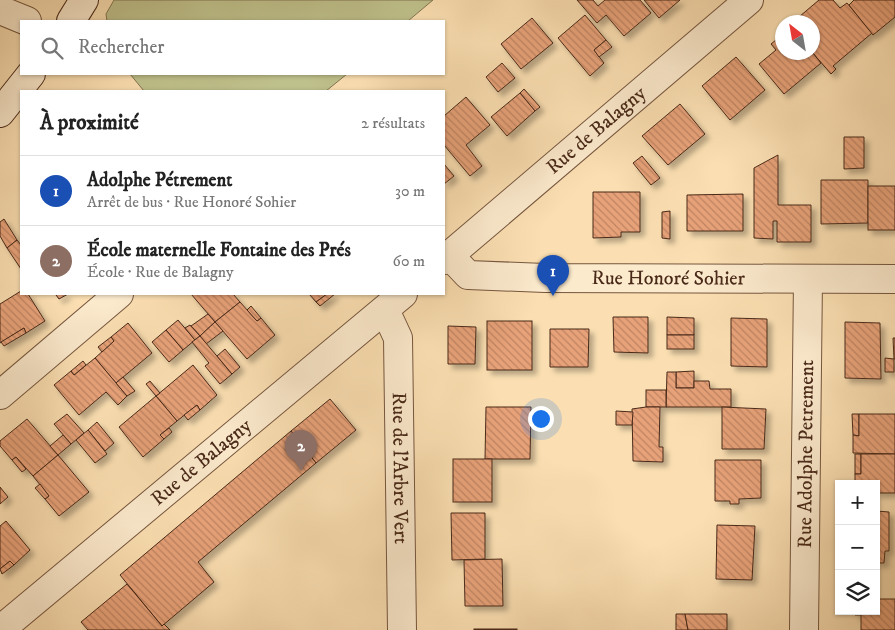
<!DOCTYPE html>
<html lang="fr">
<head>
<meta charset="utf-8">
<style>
  :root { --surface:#fff; --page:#f6f6f6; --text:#222; --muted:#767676; --line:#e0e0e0; --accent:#0b8043 }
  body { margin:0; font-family:"IM FELL DW Pica",serif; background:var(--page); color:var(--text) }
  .controls { position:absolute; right:15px; bottom:15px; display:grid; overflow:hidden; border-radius:0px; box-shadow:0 1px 4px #0004 }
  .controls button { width:45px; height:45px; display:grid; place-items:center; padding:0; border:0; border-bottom:1px solid var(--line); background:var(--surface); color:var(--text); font:25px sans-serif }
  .compass { position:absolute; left:775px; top:15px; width:45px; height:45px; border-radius:50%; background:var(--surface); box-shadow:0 1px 4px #0004; rotate:329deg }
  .you { position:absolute; left:540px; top:418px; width:18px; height:18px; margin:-12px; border:4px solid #fff; border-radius:50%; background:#1a73e8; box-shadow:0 0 0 8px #1a73e833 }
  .badge { display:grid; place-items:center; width:32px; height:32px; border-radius:50%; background:var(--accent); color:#fff; font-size:16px; font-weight:700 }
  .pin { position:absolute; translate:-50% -41px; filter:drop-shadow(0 1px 2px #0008) }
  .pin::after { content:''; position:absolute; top:26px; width:18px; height:15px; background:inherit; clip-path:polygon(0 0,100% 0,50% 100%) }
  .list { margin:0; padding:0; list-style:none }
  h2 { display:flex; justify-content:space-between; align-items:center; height:65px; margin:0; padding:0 20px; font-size:21px }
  h2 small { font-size:16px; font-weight:400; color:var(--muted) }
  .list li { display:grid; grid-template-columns:32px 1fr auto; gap:15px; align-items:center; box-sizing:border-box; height:70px; padding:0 20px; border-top:1px solid var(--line) }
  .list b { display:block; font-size:19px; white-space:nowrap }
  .list p { margin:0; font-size:16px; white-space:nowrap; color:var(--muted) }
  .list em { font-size:16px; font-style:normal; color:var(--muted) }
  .icon { flex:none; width:28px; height:28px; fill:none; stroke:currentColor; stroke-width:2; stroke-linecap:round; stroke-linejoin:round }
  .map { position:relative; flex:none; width:895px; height:630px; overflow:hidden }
  .search { position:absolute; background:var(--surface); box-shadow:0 1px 4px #0004; left:20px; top:20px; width:425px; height:55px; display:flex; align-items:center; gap:12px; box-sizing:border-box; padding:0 18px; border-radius:0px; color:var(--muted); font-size:19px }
  .panel { position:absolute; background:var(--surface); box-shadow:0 1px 4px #0004; left:20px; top:90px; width:425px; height:205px; border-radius:0px }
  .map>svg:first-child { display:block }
</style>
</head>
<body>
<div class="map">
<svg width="895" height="630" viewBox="0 0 895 630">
  <defs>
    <pattern id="building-back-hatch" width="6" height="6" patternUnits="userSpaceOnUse" patternTransform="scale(1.25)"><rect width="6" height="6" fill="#e8a279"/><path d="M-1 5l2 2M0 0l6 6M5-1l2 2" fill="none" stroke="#be8462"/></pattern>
    <filter id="shadow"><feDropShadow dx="4.5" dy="4.5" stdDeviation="2.5" flood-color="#0004"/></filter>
  </defs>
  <rect width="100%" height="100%" fill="#fbdfb2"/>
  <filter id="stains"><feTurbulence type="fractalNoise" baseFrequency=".004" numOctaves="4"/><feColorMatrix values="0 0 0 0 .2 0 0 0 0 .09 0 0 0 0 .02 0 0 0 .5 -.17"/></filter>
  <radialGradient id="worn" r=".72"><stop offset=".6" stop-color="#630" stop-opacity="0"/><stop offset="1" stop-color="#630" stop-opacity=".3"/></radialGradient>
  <g fill="#bfc18c" stroke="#847552">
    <polygon points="114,0 433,0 408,21 107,21 106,14"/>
    <polygon points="130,74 347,74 326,91 144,91"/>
  </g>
  <g fill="url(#building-back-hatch)" stroke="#492918" filter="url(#shadow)">
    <polygon points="577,0 593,0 598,6 605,0 640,0 651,13 624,36 606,15 597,23"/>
    <polygon points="644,0 680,0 659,18"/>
    <polygon points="819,0 833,0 840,8 847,3 872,33 833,66 836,69 831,74 812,52 812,22 793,22"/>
    <polygon points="854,0 895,0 895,17 873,35 849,5"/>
    <polygon points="585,15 606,40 594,50 604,63 590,76 558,38"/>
    <polygon points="532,18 553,43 521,69 501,44"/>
    <polygon points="782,35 782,52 812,52 821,63 784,94 759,64 776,50 771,44"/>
    <polygon points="606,40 612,47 599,57 594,50"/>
    <polygon points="736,57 765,90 730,120 702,86"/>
    <polygon points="502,63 515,78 498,92 486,77"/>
    <polygon points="524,89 540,107 535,111 520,93"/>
    <polygon points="520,93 535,111 507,136 491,117"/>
    <polygon points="466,97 490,125 466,145 482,166 470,176 444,145 444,116"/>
    <polygon points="680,104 705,134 668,165 642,136"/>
    <polygon points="844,137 864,137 864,168 844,169"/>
    <polygon points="778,155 778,205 811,205 811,242 777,242 777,221 773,221 773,239 754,238 754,168"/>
    <polygon points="642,156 660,178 651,185 633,163"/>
    <polygon points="444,164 454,176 444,184"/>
    <polygon points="821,180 868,180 868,223 821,224"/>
    <rect x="868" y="186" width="27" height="44"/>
    <polygon points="593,192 640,192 640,232 621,232 621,237 593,238"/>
    <polygon points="743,194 743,231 687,231 687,195"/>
    <polygon points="670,211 670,239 662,238 662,212"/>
    <polygon points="4,219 17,240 7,248 0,236 0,222"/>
    <polygon points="17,240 21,245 21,269 7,248"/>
    <polygon points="21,291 21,294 28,294 45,321 26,333 24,328 0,343 0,304"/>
    <polygon points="59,294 68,294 59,299 56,295"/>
    <polygon points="191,294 233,294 240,302 215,322"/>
    <polygon points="309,294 327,294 316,302"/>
    <polygon points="327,294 335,294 320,306 316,302"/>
    <polygon points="240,302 257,321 261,318 275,335 247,359 215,322"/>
    <polygon points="251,306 261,318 257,321 247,310"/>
    <polygon points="208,314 215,322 200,336 191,326"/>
    <polygon points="613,317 648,317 648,353 614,352"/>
    <polygon points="667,317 694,318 694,335 667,335"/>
    <polygon points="731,318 767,319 767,367 731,366"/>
    <polygon points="178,320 195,340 183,350 166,330"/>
    <rect x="487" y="321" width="45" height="49"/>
    <polygon points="215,322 223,331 206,344 200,336"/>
    <polygon points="845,322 880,323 881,379 845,378"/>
    <polygon points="128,323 152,353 116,383 95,358 114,341 111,337"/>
    <polygon points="190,325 200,336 195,340 185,328"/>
    <polygon points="448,326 476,327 475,364 448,364"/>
    <polygon points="24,328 26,333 4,346 1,342"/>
    <polygon points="550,329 589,329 588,367 550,367"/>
    <polygon points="166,330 183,350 169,362 152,342"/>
    <rect x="667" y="335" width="27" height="14"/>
    <polygon points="200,336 232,374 220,384 205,366 209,363 192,342"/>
    <polygon points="111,337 114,341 102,352 98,347"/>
    <polygon points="893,338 895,338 895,359 894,359"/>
    <polygon points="225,349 240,367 232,374 217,356"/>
    <polygon points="95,358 127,396 118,405 106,392 79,415 54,385 71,371 74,375"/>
    <polygon points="885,358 894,359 894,372 885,372"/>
    <polygon points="83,361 86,365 74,375 71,371"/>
    <polygon points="193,365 217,395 200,410 197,405 177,421 156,396"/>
    <polygon points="694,371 694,388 676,388 676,372"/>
    <polygon points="667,372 676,372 676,388 694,388 694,381 709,381 710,389 731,389 731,407 666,407"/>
    <polygon points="123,377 135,391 127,396 116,383"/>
    <polygon points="150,381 160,393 156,396 146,384"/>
    <rect x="646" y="390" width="20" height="17"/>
    <polygon points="156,396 177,421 160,435 164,439 143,457 119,427"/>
    <polygon points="330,399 356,430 316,463 291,431"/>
    <polygon points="197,405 200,410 188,420 184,415"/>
    <polygon points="486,407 531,407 530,459 485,459"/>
    <polygon points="646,407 660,407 659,447 663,447 663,462 633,461 632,409"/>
    <polygon points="722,407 766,409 764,449 722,449"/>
    <polygon points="616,411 633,412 632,425 616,425"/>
    <polygon points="67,414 84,433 71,444 54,424"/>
    <polygon points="852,414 859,414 859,436 853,435"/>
    <polygon points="859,414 895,414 895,454 853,453 853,435 859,436"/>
    <polygon points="27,419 58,455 33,476 16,457 12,460 0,446 0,441"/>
    <polygon points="97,422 114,443 105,451 88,430"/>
    <polygon points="169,428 172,432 164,439 160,435"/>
    <polygon points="88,430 107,454 95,463 76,440"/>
    <polygon points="291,431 316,463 198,562 214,582 162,626 120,575"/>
    <polygon points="63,435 71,444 58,455 50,446"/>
    <rect x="855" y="454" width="6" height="20"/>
    <polygon points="861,454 895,454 895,493 876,493 876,484 855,484 855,474 861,474"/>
    <polygon points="58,455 89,492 59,516 45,499 49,496 33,476"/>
    <polygon points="16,457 26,469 22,472 12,460"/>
    <rect x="453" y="459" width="39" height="43"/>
    <polygon points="715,460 761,460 761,498 739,499 739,504 730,504 730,501 715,501"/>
    <polygon points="40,484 49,496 45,499 35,488"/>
    <polygon points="0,487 8,497 0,504"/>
    <polygon points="876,511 889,512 889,551 885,551 884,563 876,563"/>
    <polygon points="451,513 485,513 485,559 452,560"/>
    <polygon points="6,521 30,550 14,565 10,561 0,569 0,526"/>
    <polygon points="717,525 755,526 752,580 716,579"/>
    <polygon points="502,559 503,606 465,606 464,560"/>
    <polygon points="10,561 14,565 2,574 0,569"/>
    <polygon points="127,584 162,626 164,624 170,630 88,630 81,622"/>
    <polygon points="876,599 895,599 895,630 861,630 861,615 855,615 855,611 876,611"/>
    <polygon points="676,614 685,614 688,630 676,630"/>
    <polygon points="685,614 727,614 727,630 688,630"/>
    <rect x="474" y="629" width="43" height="1"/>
  </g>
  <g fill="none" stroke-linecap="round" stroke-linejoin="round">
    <defs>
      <g id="street">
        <polyline points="0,10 27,21"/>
        <path id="s1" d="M 449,255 L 468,275 L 545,278 L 895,279"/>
        <path id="s2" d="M 444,260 L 749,0"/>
        <path id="s3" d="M 385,310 L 398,338 L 402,630"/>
        <polyline points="0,395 119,294"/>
        <path id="s4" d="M 0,630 L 403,294"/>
        <path id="s5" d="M 804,630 L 808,279"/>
      </g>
      <g id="secondary">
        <polyline points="71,21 84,0"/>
        <polyline points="0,113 31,74"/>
      </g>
    </defs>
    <use href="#street" stroke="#76563e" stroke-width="30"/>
    <use href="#secondary" stroke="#492918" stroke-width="30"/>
    <use href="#street" stroke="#fceacd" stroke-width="28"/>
    <use href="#secondary" stroke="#fceacd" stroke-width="28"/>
  </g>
  <g text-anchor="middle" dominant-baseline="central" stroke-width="4.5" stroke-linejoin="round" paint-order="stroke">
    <g font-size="20" fill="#492918" stroke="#fceacd">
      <text stroke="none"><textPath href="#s2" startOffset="200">Rue de Balagny</textPath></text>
      <text stroke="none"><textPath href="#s1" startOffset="228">Rue Honoré Sohier</textPath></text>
      <text stroke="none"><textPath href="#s5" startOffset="176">Rue Adolphe Petrement</textPath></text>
      <text stroke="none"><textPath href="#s4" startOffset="262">Rue de Balagny</textPath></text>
      <text stroke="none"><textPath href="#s3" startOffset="161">Rue de l'Arbre Vert</textPath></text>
    </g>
  </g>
  <rect width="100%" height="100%" filter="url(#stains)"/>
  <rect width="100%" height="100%" fill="url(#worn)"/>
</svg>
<div class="controls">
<button>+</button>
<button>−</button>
<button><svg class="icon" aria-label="layers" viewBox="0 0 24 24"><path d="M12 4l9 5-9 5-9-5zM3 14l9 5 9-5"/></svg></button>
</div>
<svg class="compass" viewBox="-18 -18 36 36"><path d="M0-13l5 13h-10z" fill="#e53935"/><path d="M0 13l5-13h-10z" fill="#767676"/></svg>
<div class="you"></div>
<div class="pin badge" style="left:553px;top:296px;background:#1a4fb4">1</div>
<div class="pin badge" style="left:301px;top:471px;background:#8d6e63">2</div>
<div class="search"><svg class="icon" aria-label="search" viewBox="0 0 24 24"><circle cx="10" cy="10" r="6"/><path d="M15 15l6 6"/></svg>Rechercher</div>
<section class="panel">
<h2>À proximité<small>2 résultats</small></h2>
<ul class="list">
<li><span class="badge" style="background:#1a4fb4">1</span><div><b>Adolphe Pétrement</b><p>Arrêt de bus · Rue Honoré Sohier</p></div><em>30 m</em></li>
<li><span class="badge" style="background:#8d6e63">2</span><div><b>École maternelle Fontaine des Prés</b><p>École · Rue de Balagny</p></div><em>60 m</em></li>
</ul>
</section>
</div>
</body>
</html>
